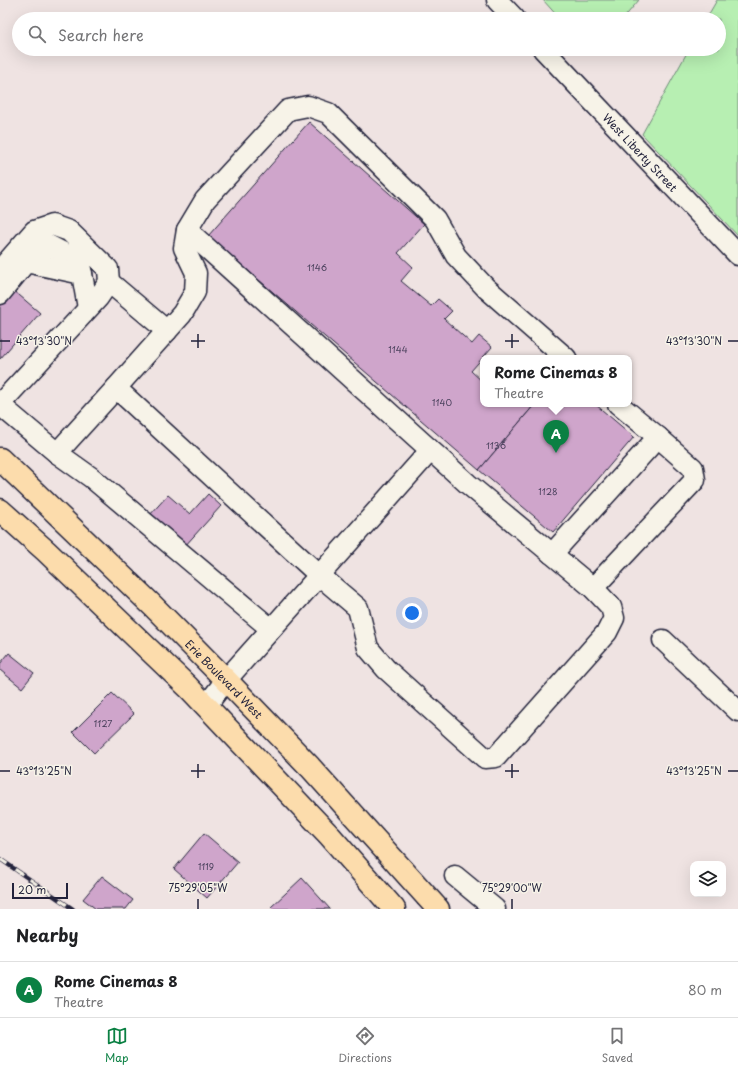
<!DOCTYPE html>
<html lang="en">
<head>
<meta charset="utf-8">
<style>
  :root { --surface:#fff; --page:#f2f2f2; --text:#202124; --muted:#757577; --line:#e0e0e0; --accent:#0b8043 }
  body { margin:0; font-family:"Playpen Sans",sans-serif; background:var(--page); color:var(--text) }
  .controls { position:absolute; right:12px; bottom:12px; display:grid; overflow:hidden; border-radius:8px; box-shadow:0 4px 16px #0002 }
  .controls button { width:36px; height:36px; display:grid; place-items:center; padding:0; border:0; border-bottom:1px solid var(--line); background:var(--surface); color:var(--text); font:20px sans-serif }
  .scale { position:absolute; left:12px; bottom:10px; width:56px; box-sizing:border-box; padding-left:4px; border:2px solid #22223b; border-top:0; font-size:11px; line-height:14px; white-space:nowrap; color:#22223b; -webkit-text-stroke:3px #f7f3e8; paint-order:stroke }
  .you { position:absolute; left:412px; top:613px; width:14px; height:14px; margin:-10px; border:3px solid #fff; border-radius:50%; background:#1a73e8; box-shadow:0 0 0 6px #1a73e833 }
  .badge { display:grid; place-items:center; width:26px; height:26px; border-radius:50%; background:var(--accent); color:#fff; font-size:13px; font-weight:700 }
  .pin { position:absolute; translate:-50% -33px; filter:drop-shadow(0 1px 2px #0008) }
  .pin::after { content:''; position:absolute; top:21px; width:14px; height:12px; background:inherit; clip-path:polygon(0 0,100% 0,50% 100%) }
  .popup { position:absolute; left:480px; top:355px; width:152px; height:52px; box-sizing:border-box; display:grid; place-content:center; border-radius:8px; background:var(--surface); filter:drop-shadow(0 1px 3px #0005); font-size:13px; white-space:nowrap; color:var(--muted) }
  .popup b { font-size:15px; color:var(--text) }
  .popup::after { content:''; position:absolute; left:50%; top:100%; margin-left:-8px; border:8px solid transparent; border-top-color:var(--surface) }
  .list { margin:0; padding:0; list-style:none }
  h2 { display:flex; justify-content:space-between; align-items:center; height:52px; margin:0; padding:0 16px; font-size:17px }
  h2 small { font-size:13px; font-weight:400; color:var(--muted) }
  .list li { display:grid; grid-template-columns:26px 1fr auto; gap:12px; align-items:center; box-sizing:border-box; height:56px; padding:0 16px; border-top:1px solid var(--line) }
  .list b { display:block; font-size:15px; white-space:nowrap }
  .list p { margin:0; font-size:13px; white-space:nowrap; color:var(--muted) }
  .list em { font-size:13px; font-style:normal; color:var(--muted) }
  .icon { flex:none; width:22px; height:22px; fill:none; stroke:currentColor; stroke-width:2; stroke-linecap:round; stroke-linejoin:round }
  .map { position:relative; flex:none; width:738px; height:909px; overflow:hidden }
  .search { position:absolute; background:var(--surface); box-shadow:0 4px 16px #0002; left:12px; right:12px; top:12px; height:44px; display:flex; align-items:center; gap:10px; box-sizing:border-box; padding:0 14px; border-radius:22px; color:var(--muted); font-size:15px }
  .sheet { height:108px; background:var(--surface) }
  nav { display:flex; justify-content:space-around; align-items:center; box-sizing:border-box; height:56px; border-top:1px solid var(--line); background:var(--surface); font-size:11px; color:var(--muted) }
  nav a { display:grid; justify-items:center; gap:2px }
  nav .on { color:var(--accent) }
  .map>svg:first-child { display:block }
</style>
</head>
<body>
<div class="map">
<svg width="738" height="909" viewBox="0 0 738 909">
  <rect width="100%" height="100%" fill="#efe3e2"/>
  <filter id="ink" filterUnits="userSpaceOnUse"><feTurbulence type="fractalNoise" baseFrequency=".025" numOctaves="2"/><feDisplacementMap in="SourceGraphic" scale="8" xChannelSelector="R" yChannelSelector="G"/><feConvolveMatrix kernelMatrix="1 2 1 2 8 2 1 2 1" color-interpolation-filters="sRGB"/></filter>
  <g filter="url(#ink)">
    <g fill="#b7efb2" stroke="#6c8876">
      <polygon points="543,0 639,0 623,19 560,19"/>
      <polygon points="717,0 738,0 738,236 642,134 689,49 719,49 719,19 706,19"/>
    </g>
    <g fill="#cfa5cb" stroke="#22223b">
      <polygon points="309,122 424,224 398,253 413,267 401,281 431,306 438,299 452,311 444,319 472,344 479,336 492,347 471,371 483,382 483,404 535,404 479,470 208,236"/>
      <polygon points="12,289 40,313 0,359 0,303"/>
      <polygon points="535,404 595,404 634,437 553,532 479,470"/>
      <polygon points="208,494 221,506 184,547 149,516 168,495 190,514"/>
      <polygon points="9,653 34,673 22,688 0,670 0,664"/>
      <polygon points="112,693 134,714 94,753 73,732"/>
      <polygon points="204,833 238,862 207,898 174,869"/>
      <polygon points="102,876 133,900 126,909 96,909 83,899"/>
      <polygon points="302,878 330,909 273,909 271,907"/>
    </g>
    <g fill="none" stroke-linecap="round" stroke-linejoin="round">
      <defs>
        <g id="minor">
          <polyline points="497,0 515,19"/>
          <path id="s1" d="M 543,49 L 738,255"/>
          <polyline points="26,262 48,245 79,261 82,274"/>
          <polyline points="0,270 34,231 52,225 69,231 108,269 109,282 98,298 0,404"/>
          <polyline points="109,282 167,331"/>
          <polyline points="0,294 26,262 82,274 88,308"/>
          <polyline points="116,388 319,575 358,608 368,648 386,669 485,758 496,757 607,632 614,618 611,607 593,588 468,484 187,230"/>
          <polyline points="0,405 57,453 92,478 271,629"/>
          <polyline points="57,453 116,388 182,314 195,292 196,273 184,248 187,230 205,200 288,110 308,106 328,113 435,219 456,256 486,288 566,358"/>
          <polyline points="552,554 658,437 618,404"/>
          <polyline points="593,588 695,480 693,468 658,437"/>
          <polyline points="663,640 738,711"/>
          <polyline points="206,706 226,680 430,451"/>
          <polyline points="455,876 495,909"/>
        </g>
        <g id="major">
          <path id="s2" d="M 0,459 L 153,606 L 226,680 L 310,767 L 438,909"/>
          <polyline points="0,510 46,551 188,687 330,836 394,909"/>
        </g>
      </defs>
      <use href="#minor" stroke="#22223b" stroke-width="23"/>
      <use href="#major" stroke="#22223b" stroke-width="25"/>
      <use href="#minor" stroke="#f7f3e8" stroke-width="20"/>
      <use href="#major" stroke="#fcdcac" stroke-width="22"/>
      <defs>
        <polyline id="rail" points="0,859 73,909"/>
      </defs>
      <use href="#rail" stroke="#22223b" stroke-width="4.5"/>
      <use href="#rail" stroke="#f7f3e8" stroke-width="3" stroke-dasharray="9" stroke-linecap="butt"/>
    </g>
  </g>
  <path fill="none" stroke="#22223b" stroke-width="1.5" d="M 198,334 L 198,348M 512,334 L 512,348M 0,341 L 10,341M 191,341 L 205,341M 505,341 L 519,341M 728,341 L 738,341M 198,764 L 198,778M 512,764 L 512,778M 0,771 L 10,771M 191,771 L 205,771M 505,771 L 519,771M 728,771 L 738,771M 198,899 L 198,909M 512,899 L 512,909"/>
  <g text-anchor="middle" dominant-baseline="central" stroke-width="3" stroke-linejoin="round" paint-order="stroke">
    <g font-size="9" fill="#4d435f">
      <text x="317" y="267">1146</text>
      <text x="398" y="349">1144</text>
      <text x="442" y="402">1140</text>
      <text x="496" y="445">1136</text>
      <text x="548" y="491">1128</text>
      <text x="103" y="723">1127</text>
      <text x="206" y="866">1119</text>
    </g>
    <g font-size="11" fill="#22223b" stroke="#f7f3e8">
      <text stroke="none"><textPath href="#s1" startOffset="142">West Liberty Street</textPath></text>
      <text stroke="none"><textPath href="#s2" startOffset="314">Erie Boulevard West</textPath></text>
    </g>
  </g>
  <g font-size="10" text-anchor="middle" fill="#22223b" stroke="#f7f3e8" stroke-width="3" stroke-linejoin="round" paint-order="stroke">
    <text x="44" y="345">43°13'30"N</text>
    <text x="694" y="345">43°13'30"N</text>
    <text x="44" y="775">43°13'25"N</text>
    <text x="694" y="775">43°13'25"N</text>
    <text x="198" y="892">75°29'05"W</text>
    <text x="512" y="892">75°29'00"W</text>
  </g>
</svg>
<div class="controls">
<button><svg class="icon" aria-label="layers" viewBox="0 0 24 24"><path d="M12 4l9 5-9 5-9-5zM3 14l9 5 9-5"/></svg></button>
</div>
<div class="scale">20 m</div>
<div class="you"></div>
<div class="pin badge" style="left:556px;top:453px">A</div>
<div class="popup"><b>Rome Cinemas 8</b>Theatre</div>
<div class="search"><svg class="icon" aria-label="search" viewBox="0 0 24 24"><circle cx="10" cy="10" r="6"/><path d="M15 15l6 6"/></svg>Search here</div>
</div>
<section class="sheet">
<h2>Nearby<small></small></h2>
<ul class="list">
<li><span class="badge">A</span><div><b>Rome Cinemas 8</b><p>Theatre</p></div><em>80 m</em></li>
</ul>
</section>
<nav>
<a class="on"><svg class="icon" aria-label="map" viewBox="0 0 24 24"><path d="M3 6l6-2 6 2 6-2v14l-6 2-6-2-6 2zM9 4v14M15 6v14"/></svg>Map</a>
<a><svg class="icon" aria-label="directions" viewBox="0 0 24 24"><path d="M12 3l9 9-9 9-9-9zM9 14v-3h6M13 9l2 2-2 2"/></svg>Directions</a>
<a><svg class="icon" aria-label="saved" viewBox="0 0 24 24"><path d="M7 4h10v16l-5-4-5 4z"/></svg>Saved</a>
</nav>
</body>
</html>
